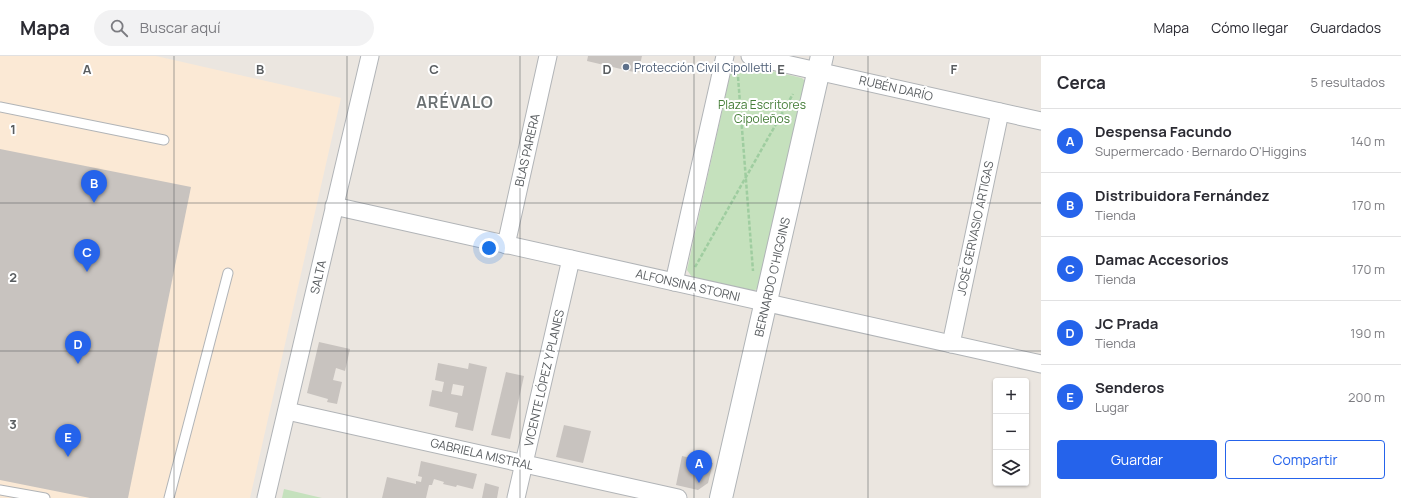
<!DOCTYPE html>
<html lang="es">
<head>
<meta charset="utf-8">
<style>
  :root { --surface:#fff; --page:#f2f2f3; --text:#2b2b33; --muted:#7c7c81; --line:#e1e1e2; --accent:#2563eb }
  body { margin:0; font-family:Manrope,sans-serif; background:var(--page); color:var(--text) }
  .controls { position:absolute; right:12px; bottom:12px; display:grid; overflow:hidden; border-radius:4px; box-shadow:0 1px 3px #0004 }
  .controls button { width:36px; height:36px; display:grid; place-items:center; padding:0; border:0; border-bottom:1px solid var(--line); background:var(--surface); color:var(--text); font:20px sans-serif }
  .you { position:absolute; left:489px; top:192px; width:14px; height:14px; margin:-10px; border:3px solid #fff; border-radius:50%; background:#1a73e8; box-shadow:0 0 0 6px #1a73e833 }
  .badge { display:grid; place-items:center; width:26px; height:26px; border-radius:50%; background:var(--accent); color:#fff; font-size:13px; font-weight:700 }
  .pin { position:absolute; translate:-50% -33px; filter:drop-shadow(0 1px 2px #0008) }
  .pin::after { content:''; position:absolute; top:21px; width:14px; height:12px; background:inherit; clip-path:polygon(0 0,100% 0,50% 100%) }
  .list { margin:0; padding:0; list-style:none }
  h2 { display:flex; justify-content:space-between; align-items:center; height:52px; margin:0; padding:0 16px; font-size:17px }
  h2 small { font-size:13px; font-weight:400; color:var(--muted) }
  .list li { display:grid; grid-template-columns:26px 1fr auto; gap:12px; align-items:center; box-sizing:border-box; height:64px; padding:0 16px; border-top:1px solid var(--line) }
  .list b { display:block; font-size:15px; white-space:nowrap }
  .list p { margin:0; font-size:13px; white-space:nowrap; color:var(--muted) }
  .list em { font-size:13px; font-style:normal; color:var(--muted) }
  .actions { display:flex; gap:8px; padding:12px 16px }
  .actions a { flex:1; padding:9px 0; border:1px solid var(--accent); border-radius:4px; text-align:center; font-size:14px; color:var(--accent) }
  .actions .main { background:var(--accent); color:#fff }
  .icon { flex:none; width:22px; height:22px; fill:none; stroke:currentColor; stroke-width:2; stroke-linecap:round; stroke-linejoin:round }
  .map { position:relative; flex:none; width:1041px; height:442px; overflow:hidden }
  header { display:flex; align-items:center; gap:24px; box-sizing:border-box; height:56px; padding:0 20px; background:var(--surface); border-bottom:1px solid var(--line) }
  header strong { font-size:19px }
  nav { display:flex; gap:22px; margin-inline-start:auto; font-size:14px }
  .search { width:280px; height:36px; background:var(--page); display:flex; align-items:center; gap:10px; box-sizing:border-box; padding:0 14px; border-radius:22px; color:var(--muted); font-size:15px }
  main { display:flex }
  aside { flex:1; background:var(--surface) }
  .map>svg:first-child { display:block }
</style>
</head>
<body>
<header>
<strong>Mapa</strong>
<div class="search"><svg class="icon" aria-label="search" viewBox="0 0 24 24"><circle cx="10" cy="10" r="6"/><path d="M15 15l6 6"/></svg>Buscar aquí</div>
<nav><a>Mapa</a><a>Cómo llegar</a><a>Guardados</a></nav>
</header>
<main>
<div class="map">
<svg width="1041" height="442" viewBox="0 0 1041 442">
  <rect width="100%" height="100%" fill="#ebe6e0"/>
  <polygon fill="#fbe9d5" points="0,0 156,0 341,42 250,442 0,442"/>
  <g fill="#c5e1bd">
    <polygon points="742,8 802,22 806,26 759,232 753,235 692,221 687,214 731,14 736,9"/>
    <polygon points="284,433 322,442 282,442"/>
  </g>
  <g fill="#c8c3bf" fill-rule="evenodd">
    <polygon points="588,0 642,0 638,17 587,5"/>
    <polygon points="0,93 191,131 128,442 90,442 0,424"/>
    <polygon points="319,286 350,293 345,315 336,312 333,324 342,326 337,348 327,346 328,343 307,337"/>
    <path d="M 438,307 L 468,313 L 469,307 L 487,311 L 473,375 L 455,371 L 458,357 L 429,350 L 432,334 L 442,336 L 444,326 L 435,324 ZM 453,328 L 464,330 L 462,340 L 451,338 Z"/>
    <polygon points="506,316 524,320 510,383 491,379"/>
    <polygon points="564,369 591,375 583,407 556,401"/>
    <polygon points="682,400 713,407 708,427 698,434 676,429"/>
    <polygon points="421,405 477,418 473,433 457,429 456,431 443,428 444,426 434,423 432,429 429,429 426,442 382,442 387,421 416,428 416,425 421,426 422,421 418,420"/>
    <polygon points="485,427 499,431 497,442 482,442"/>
  </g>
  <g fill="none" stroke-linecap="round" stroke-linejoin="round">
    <defs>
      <g id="service">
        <polyline points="0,51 164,84"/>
        <polyline points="0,434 45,442"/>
        <polyline points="169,442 228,217"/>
      </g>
      <g id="minor">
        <polyline points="750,0 1041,65"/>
        <polyline points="334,150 1041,308"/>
        <polyline points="506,189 548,0"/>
        <polyline points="674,226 725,0"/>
        <polyline points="951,288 1000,56"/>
        <polyline points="287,355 678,442"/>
        <polyline points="266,442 370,0"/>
        <polyline points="516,442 571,203"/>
      </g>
      <polyline id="secondary" points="721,442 822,0"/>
    </defs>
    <use href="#service" stroke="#b1b4b7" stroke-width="11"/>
    <use href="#minor" stroke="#b1b4b7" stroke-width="19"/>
    <use href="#secondary" stroke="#b0b4b7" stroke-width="24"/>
    <g stroke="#9fcda0" stroke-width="2.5" stroke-dasharray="4 2" stroke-linecap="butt">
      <polyline points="738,21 753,215"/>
      <polyline points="695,211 793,38"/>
    </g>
    <use href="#service" stroke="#fff" stroke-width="9"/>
    <use href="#minor" stroke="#fff" stroke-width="17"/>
    <use href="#secondary" stroke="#fff" stroke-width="22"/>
  </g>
  <path fill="none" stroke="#595d60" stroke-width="1" stroke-opacity="0.55" d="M 174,0 L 174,442M 347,0 L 347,442M 520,0 L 520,442M 694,0 L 694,442M 868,0 L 868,442M 0,147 L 1041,147M 0,295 L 1041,295"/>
  <circle fill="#5c6f8a" stroke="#fff" stroke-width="1.5" cx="626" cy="11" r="4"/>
  <g text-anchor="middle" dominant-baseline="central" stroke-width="4" stroke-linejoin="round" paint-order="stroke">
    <g font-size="12" fill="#4e5e75" stroke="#fff" text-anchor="start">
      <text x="634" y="11">Protección Civil Cipolletti</text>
    </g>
    <g font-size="12" fill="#595d60" stroke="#fff">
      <text transform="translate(896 32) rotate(13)">RUBÉN DARÍO</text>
      <text transform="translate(527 94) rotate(-77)">BLAS PARERA</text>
      <text transform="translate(975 172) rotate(-78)">JOSÉ GERVASIO ARTIGAS</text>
      <text transform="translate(318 221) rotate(-77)">SALTA</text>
      <text transform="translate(772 221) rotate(-77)">BERNARDO O'HIGGINS</text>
      <text transform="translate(688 229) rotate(13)">ALFONSINA STORNI</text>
      <text transform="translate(544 322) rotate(-77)">VICENTE LÓPEZ Y PLANES</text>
      <text transform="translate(482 398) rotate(13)">GABRIELA MISTRAL</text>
    </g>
    <g font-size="12" fill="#467e39" stroke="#fff">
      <text x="762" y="48">Plaza Escritores<tspan x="762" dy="14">Cipoleños</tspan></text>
    </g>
    <g font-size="16" font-weight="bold" letter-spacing="1" fill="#6a7072" stroke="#fff">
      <text x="455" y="46">ARÉVALO</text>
    </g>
  </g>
  <g font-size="13" text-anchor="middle" font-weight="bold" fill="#595d60" stroke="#fff" stroke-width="4" stroke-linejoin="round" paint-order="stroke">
    <text x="87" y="18">A</text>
    <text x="260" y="18">B</text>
    <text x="434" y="18">C</text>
    <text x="607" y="18">D</text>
    <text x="781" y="18">E</text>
    <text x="954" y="18">F</text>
    <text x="13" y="78">1</text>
    <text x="13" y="226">2</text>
    <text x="13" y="373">3</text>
  </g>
</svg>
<div class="controls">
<button>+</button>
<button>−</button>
<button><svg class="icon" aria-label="layers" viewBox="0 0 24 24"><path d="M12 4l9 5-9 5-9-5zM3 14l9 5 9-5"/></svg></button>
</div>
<div class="you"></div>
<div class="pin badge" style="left:699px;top:427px">A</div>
<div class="pin badge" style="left:94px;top:147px">B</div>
<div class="pin badge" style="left:87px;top:216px">C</div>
<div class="pin badge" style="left:78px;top:308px">D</div>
<div class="pin badge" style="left:68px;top:401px">E</div>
</div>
<aside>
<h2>Cerca<small>5 resultados</small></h2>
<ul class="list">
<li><span class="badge">A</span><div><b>Despensa Facundo</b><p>Supermercado · Bernardo O'Higgins</p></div><em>140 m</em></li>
<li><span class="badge">B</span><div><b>Distribuidora Fernández</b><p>Tienda</p></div><em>170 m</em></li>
<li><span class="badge">C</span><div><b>Damac Accesorios</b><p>Tienda</p></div><em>170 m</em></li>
<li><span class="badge">D</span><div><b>JC Prada</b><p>Tienda</p></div><em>190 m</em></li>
<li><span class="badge">E</span><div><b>Senderos</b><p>Lugar</p></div><em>200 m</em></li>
</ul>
<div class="actions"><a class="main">Guardar</a><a>Compartir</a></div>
</aside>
</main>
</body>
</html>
